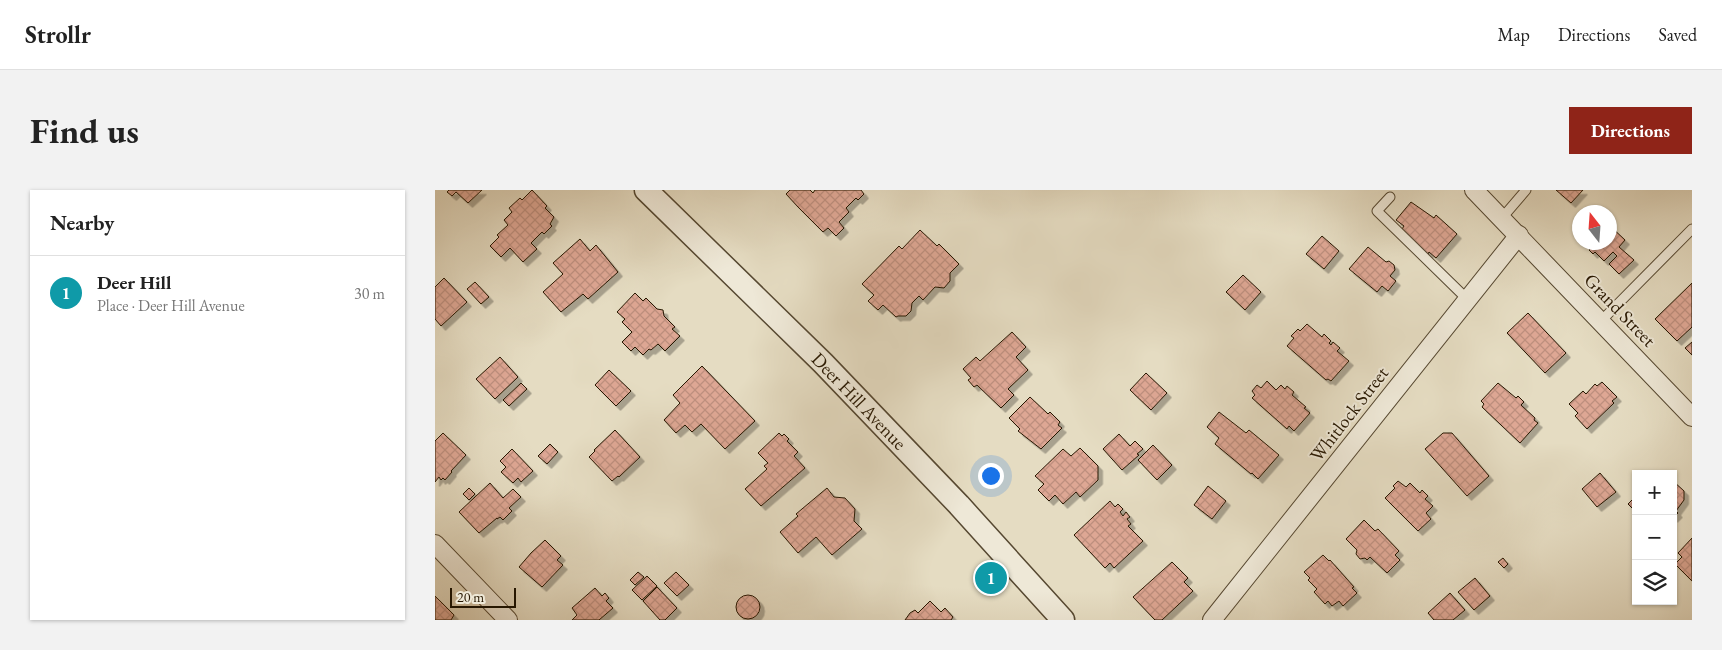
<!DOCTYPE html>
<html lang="en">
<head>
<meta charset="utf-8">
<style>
  :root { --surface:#fff; --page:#f2f2f2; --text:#222; --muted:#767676; --line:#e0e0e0; --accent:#8f2418 }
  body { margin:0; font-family:"EB Garamond",serif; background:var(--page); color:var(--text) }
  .controls { position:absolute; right:15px; bottom:15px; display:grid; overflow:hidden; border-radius:0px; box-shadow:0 1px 4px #0004 }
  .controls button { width:45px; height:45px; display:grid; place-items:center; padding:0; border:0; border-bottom:1px solid var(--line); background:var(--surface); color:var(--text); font:25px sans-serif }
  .compass { position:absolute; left:1137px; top:15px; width:45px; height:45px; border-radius:50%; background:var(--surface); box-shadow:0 1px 4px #0004; rotate:343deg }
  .scale { position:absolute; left:15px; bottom:12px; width:66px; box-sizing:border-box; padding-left:5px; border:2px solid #271701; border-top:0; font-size:14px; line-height:18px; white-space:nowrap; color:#271701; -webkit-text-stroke:4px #eee8d7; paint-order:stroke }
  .you { position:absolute; left:555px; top:285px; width:18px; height:18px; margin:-12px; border:4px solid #fff; border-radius:50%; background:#1a73e8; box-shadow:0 0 0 8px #1a73e833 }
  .badge { display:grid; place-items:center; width:32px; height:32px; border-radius:50%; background:var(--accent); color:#fff; font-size:16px; font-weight:700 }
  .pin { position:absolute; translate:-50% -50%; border:2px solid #fff; box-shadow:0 1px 5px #0006 }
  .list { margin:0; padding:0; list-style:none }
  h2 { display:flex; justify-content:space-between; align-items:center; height:65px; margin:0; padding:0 20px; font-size:21px }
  h2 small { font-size:16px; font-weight:400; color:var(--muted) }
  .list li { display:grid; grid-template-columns:32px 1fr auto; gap:15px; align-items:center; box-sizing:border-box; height:75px; padding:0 20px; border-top:1px solid var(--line) }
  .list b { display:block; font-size:19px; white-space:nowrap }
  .list p { margin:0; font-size:16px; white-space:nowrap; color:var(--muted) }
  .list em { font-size:16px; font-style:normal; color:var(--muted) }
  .icon { flex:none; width:28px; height:28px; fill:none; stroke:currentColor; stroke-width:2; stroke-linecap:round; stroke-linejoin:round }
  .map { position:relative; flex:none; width:1257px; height:430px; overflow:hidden; border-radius:0px }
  header { display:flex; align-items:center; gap:30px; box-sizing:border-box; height:70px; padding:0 25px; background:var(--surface); border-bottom:1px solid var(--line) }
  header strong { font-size:24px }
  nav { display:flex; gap:28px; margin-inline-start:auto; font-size:18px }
  .intro { display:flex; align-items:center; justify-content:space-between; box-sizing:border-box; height:120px; padding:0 30px }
  h1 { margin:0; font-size:35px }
  .button { padding:12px 22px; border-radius:0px; background:var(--accent); color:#fff; font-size:18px; font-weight:700 }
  main { display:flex; gap:30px; padding:0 30px }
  aside { flex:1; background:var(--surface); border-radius:0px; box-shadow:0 1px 4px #0004 }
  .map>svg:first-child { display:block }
</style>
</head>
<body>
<header>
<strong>Strollr</strong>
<nav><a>Map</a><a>Directions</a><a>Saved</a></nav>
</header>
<div class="intro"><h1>Find us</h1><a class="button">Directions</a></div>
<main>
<aside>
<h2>Nearby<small></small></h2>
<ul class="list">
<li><span class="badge" style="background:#0f9aa8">1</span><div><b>Deer Hill</b><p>Place · Deer Hill Avenue</p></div><em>30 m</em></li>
</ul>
</aside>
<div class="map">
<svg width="1257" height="430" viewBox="0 0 1257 430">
  <defs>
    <pattern id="building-cross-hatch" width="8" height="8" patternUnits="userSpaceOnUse" patternTransform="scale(1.25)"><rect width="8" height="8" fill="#dea794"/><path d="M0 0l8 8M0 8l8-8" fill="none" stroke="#be8f7e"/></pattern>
    <filter id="shadow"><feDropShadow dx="4.5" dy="4.5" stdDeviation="0" flood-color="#0004"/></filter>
  </defs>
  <rect width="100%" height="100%" fill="#e5dcc2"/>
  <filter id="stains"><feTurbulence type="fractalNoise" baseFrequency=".004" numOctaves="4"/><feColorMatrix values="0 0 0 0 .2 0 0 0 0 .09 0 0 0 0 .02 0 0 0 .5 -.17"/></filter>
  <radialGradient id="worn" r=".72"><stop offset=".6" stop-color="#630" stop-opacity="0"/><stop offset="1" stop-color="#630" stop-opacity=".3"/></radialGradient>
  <g fill="url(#building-cross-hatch)" stroke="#271701" filter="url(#shadow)">
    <polygon points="14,0 47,0 33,13 21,2 17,6 12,2"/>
    <polygon points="97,0 112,16 110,18 119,27 115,34 117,36 109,44 107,42 96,53 102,59 88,72 75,58 66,67 55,56 64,47 62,45 73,35 69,30 77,22 74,18 85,8 87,10"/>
    <polygon points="355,0 375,0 378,3 380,0 426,0 429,4 423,10 421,8 411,18 414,22 404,32 409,38 401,46 393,38 388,42 363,17 351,4"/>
    <polygon points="1121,0 1148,0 1136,13"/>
    <polygon points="976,12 999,28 1001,25 1022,44 1001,68 994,62 993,64 969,43 970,42 967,39 969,36 961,30"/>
    <polygon points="1174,35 1190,50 1184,57 1199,70 1184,84 1174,74 1182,66 1178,62 1169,71 1160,62 1158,64 1154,60 1156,58 1151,52 1174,52"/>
    <polygon points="485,40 502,56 504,54 524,74 515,83 515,91 509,98 500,97 488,110 484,106 477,113 476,121 471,126 463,126 461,127 448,115 443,120 433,111 439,105 427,94 464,56 467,59"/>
    <polygon points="887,46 904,61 889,79 871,64"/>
    <polygon points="145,49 155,61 161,55 183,82 153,109 148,104 126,122 108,102 128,84 118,73"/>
    <polygon points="933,57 951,72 954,71 959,75 960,80 955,86 961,91 953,101 947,96 942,102 914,79"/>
    <polygon points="808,85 826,102 810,120 791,102"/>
    <polygon points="9,88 32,112 6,136 0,129 0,97"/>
    <polygon points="40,92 54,107 46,114 32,99"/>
    <polygon points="1257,93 1257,137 1242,151 1220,129"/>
    <polygon points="200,103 208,111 211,108 222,119 228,120 229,126 240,137 237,139 245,146 230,161 223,154 216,160 214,159 208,165 200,157 196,161 187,152 197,142 187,132 190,129 182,122"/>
    <polygon points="1093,123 1131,163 1110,183 1072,143"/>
    <polygon points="872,134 887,147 889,144 896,151 894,153 896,155 898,152 905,158 902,161 914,171 896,191 893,189 891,190 852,156 859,148 856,146 863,139 865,141"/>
    <polygon points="577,142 591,157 581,167 593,180 573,199 579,205 566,218 542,195 539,197 533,190 536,188 528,179 541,167 545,171"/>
    <polygon points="1257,152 1257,165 1250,158"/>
    <polygon points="65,167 83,187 60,209 41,189"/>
    <polygon points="267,176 320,231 290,259 266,234 257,242 250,235 241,243 229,230 245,213 238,205"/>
    <polygon points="174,180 196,201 181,216 160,195"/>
    <polygon points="711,183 732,203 716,220 695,200"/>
    <polygon points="832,191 841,200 846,195 850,199 852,196 859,202 857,205 871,217 869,218 875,223 859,241 854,236 852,239 817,208 820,205 817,201 822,195 826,198"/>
    <polygon points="1167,192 1182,207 1177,211 1179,213 1152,239 1140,226 1143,223 1134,214 1148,201 1151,204 1160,194 1162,196"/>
    <polygon points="86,193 92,199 74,216 68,210"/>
    <polygon points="1063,193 1081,208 1083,206 1089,212 1086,215 1100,228 1099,230 1103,233 1085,253 1047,217 1049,214 1046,211"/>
    <polygon points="595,207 613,224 615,222 625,232 623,235 627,238 606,259 583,241 585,239 574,228"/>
    <polygon points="784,222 811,243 814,240 844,265 823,289 817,283 816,284 780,254 784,248 772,237"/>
    <polygon points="180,240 205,267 184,287 183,286 177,291 154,267 160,261 159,260"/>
    <polygon points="8,243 31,265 16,281 17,282 10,290 8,288 6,290 4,287 0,292 0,251"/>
    <polygon points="344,243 347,246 349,244 354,249 352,251 363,262 359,266 370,278 326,316 310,299 332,279 329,276 333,273 323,263"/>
    <polygon points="1008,243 1017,243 1054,286 1032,306 990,259"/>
    <polygon points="684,244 695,256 700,251 708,259 702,264 704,265 687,280 668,259"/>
    <polygon points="115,254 123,262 112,274 103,266"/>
    <polygon points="718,255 737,275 722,290 703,270"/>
    <polygon points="645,258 663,276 663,290 645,307 641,302 628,314 620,305 614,311 603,300 609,294 600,286 628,259 636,266"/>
    <polygon points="77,259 98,281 86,292 83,288 78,293 66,282 71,277 65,271"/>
    <polygon points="1165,283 1181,302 1162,317 1147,299"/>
    <polygon points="963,291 971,297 975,293 985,303 987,300 993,306 990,309 998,316 991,323 996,329 983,341 950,308 960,298 958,296"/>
    <polygon points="1238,291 1249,301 1249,310 1241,321 1243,323 1238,328"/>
    <polygon points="55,293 68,308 78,299 86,307 74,318 77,321 68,330 65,327 62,329 62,328 44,343 24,322"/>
    <polygon points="773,296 791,311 777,329 759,315"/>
    <polygon points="34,298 40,304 34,310 28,304"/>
    <polygon points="392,298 399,307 410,308 420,319 419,331 427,339 397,365 381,347 363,363 345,342 363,326 361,324"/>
    <polygon points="1201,306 1201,322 1193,314"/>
    <polygon points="675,311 680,317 683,314 688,319 685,322 688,326 691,322 695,327 692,329 696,334 693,336 708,351 679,378 675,373 670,378 639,345"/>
    <polygon points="929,330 940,341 943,339 964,361 960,365 965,370 952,383 935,367 932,370 930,368 925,369 921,364 922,360 911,349"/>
    <polygon points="1257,348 1257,391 1240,374 1247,367 1243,363"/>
    <polygon points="110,350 126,366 122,370 128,375 107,397 84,377 96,363"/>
    <polygon points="888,365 894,371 895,370 919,397 917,398 922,403 908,416 904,411 897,416 893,411 890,414 879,402 882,399 873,390 875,388 869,382"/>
    <polygon points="1068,368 1073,374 1069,378 1063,372"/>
    <polygon points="737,372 753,388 749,392 758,401 727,430 720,430 698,407"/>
    <polygon points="203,382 209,387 200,395 195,390"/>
    <polygon points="241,382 254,395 242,406 229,393"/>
    <polygon points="212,386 222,396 207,410 197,400"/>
    <polygon points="1040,388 1055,406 1039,420 1023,402"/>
    <polygon points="222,397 242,418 230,430 225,430 208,411"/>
    <polygon points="160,398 167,406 170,403 174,408 171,411 178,418 164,430 137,430 142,425 137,418"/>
    <polygon points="1015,403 1030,420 1018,430 999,430 993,423"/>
    <circle cx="313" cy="417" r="12"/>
    <polygon points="0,406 19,425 16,430 0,430"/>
    <polygon points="495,411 506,422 510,418 518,427 516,430 470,430 475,423 480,420 483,423"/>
  </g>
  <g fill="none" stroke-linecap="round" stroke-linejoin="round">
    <defs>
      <g id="service">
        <polyline points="955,7 942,21 1032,109"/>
        <polyline points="1067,28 1091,0"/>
        <polyline points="1166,131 1257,39"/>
      </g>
      <g id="minor">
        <polyline points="1039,0 1257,227"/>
        <polyline points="0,354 73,430"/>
        <polyline points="777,430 1084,45"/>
      </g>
      <polyline id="tertiary" points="211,0 388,173 524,315 628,430"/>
    </defs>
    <use href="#service" stroke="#564831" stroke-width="11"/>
    <use href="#minor" stroke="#564831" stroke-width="20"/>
    <use href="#tertiary" stroke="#564831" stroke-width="25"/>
    <use href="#service" stroke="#eee8d7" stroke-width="9"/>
    <use href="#minor" stroke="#eee8d7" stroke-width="18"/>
    <use href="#tertiary" stroke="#eee8d7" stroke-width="22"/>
  </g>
  <g text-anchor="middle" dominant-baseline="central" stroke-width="4" stroke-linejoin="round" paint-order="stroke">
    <g font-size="19" fill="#271701" stroke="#eee8d7">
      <text transform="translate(1185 120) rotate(46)">Grand Street</text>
      <text transform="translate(424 211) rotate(46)">Deer Hill Avenue</text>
      <text transform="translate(914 224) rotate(-52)">Whitlock Street</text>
    </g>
  </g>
  <rect width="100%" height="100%" filter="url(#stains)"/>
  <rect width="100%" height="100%" fill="url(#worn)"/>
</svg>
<div class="controls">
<button>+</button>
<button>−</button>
<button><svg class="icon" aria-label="layers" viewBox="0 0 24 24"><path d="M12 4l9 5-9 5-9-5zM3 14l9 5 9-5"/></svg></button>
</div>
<svg class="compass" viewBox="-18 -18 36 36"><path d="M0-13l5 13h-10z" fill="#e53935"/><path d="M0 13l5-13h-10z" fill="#767676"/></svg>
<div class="scale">20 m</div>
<div class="you"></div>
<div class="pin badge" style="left:556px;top:388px;background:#0f9aa8">1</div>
</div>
</main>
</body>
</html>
